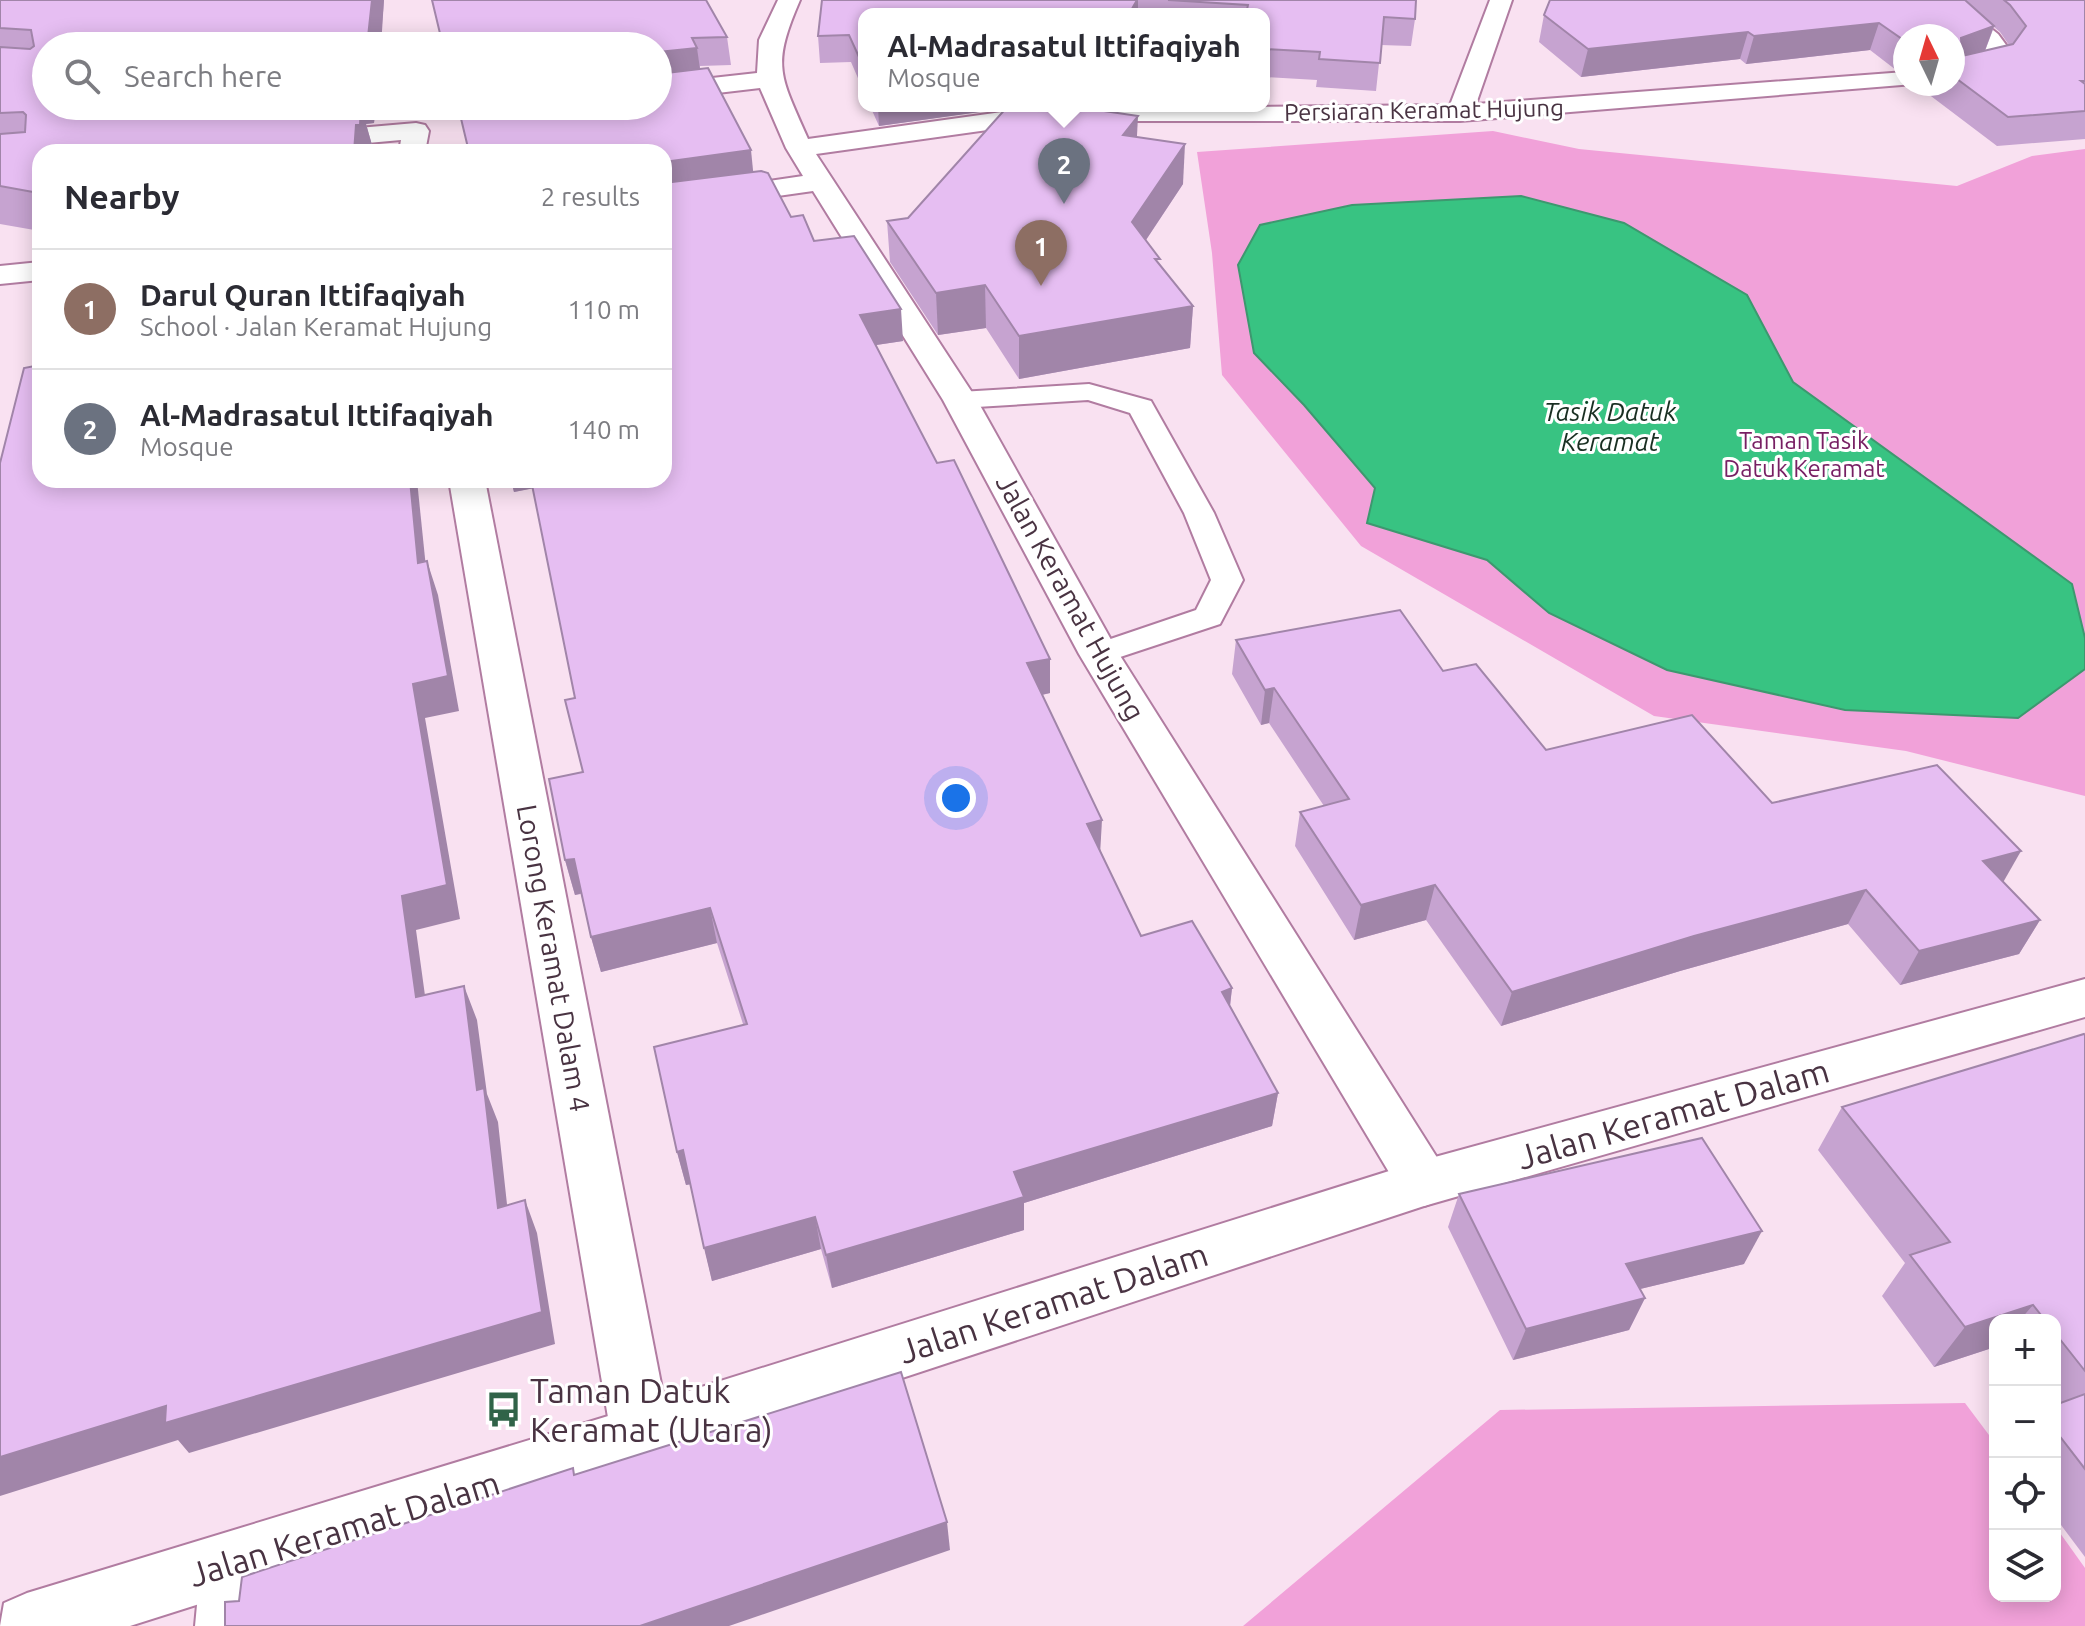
<!DOCTYPE html>
<html lang="en">
<head>
<meta charset="utf-8">
<style>
  :root { --surface:#fff; --page:#f2f2f3; --text:#2b2b33; --muted:#7c7c81; --line:#e1e1e2; --accent:#0f766e }
  body { margin:0; font-family:Ubuntu,sans-serif; background:var(--page); color:var(--text) }
  .controls { position:absolute; right:24px; bottom:24px; display:grid; overflow:hidden; border-radius:16px; box-shadow:0 4px 20px #0003 }
  .controls button { width:72px; height:72px; display:grid; place-items:center; padding:0; border:0; border-bottom:2px solid var(--line); background:var(--surface); color:var(--text); font:40px sans-serif }
  .compass { position:absolute; left:1893px; top:24px; width:72px; height:72px; border-radius:50%; background:var(--surface); box-shadow:0 4px 20px #0003; rotate:355deg }
  .you { position:absolute; left:956px; top:798px; width:28px; height:28px; margin:-20px; border:6px solid #fff; border-radius:50%; background:#1a73e8; box-shadow:0 0 0 12px #1a73e833 }
  .badge { display:grid; place-items:center; width:52px; height:52px; border-radius:50%; background:var(--accent); color:#fff; font-size:26px; font-weight:700 }
  .pin { position:absolute; translate:-50% -66px; filter:drop-shadow(0 2px 4px #0008) }
  .pin::after { content:''; position:absolute; top:42px; width:28px; height:24px; background:inherit; clip-path:polygon(0 0,100% 0,50% 100%) }
  .popup { position:absolute; left:858px; top:8px; width:412px; height:104px; box-sizing:border-box; display:grid; place-content:center; border-radius:16px; background:var(--surface); filter:drop-shadow(0 2px 6px #0005); font-size:26px; white-space:nowrap; color:var(--muted) }
  .popup b { font-size:30px; color:var(--text) }
  .popup::after { content:''; position:absolute; left:50%; top:100%; margin-left:-16px; border:16px solid transparent; border-top-color:var(--surface) }
  .list { margin:0; padding:0; list-style:none }
  h2 { display:flex; justify-content:space-between; align-items:center; height:104px; margin:0; padding:0 32px; font-size:34px }
  h2 small { font-size:26px; font-weight:400; color:var(--muted) }
  .list li { display:grid; grid-template-columns:52px 1fr auto; gap:24px; align-items:center; box-sizing:border-box; height:120px; padding:0 32px; border-top:2px solid var(--line) }
  .list b { display:block; font-size:30px; white-space:nowrap }
  .list p { margin:0; font-size:26px; white-space:nowrap; color:var(--muted) }
  .list em { font-size:26px; font-style:normal; color:var(--muted) }
  .icon { flex:none; width:44px; height:44px; fill:none; stroke:currentColor; stroke-width:2; stroke-linecap:round; stroke-linejoin:round }
  .map { position:relative; flex:none; width:2085px; height:1626px; overflow:hidden }
  .search { position:absolute; background:var(--surface); box-shadow:0 4px 20px #0003; left:32px; top:32px; width:640px; height:88px; display:flex; align-items:center; gap:20px; box-sizing:border-box; padding:0 28px; border-radius:44px; color:var(--muted); font-size:30px }
  .panel { position:absolute; background:var(--surface); box-shadow:0 4px 20px #0003; left:32px; top:144px; width:640px; height:344px; border-radius:24px }
  .map>svg:first-child { display:block }
</style>
</head>
<body>
<div class="map">
<svg width="2085" height="1626" viewBox="0 0 2085 1626">
  <rect width="100%" height="100%" fill="#f9e1f1"/>
  <g fill="#f1a1d9">
    <polygon points="1493,131 1579,149 1957,186 2032,156 2085,149 2085,796 1906,751 1654,716 1361,546 1222,375 1212,253 1197,152"/>
    <polygon points="1965,1403 1995,1443 1995,1596 2055,1596 2055,1526 2085,1568 2085,1626 1243,1626 1500,1410"/>
  </g>
  <polygon fill="#38c382" stroke="#3d986f" stroke-width="2" points="1521,196 1624,223 1747,295 1793,382 2072,584 2085,638 2085,669 2018,718 1845,710 1667,670 1549,613 1487,560 1367,523 1375,488 1304,405 1254,353 1238,265 1260,225 1352,205"/>
  <g fill="none" stroke-linecap="round" stroke-linejoin="round">
    <defs>
      <polygon id="service" points="1089,384 1151,401 1214,513 1243,580 1220,624 1099,664 1087,661 1083,654 1087,647 1196,610 1211,580 1184,513 1130,413 1088,400 960,408 950,406 946,400 950,394 960,392"/>
      <g id="minor">
        <path d="M 778,0 L 800,0 C 771,67 780,75 808,139 L 1023,109 L 1450,105 L 1490,0 L 1512,0 L 1476,104 L 1905,72 L 1905,84 L 1914,84 L 1460,121 L 1138,121 L 1023,125 L 816,154 L 977,400 L 1119,654 L 1443,1167 L 1451,1183 L 1443,1199 L 1424,1206 L 1405,1199 L 1079,654 L 943,400 L 813,191 L 664,212 L 664,196 L 803,176 L 786,148 L 760,88 L 658,100 L 658,84 L 757,73 L 759,40 Z"/>
        <polygon points="1930,0 1955,0 1998,34 2012,53 2001,69 1953,82 1953,67 1983,59 1988,53"/>
        <polygon points="416,123 425,125 429,131 425,152 399,152 401,140 312,148 303,146 299,140 303,134 312,132"/>
        <polygon points="40,262 40,280 0,284 0,266"/>
        <polygon points="449,480 485,480 671,1435 662,1456 641,1464 620,1456 611,1435"/>
        <polygon points="233,1531 255,1541 265,1563 261,1626 195,1626 201,1563 211,1541"/>
      </g>
      <polygon id="tertiary" points="2085,979 2085,1017 1424,1206 641,1464 130,1626 0,1626 4,1603 27,1593 641,1406 1424,1160"/>
    </defs>
    <use href="#service" stroke="#b17ca1" stroke-width="4"/>
    <use href="#minor" stroke="#b17ca1" stroke-width="4"/>
    <use href="#tertiary" stroke="#b17ca1" stroke-width="4"/>
    <use href="#service" fill="#fff" fill-rule="evenodd"/>
    <use href="#minor" fill="#fff" fill-rule="evenodd"/>
    <use href="#tertiary" fill="#fff" fill-rule="evenodd"/>
  </g>
  <g fill="#c6a3d0" fill-rule="evenodd">
    <polygon points="0,0 384,0 374,123 366,124 372,145 40,152 40,231 0,224"/>
    <polygon points="432,0 727,37 731,65 700,66 700,69 753,172 791,217 903,341 876,345 937,463 1050,659 1050,693 1042,695 1101,852 1141,936 1232,988 1230,1006 1278,1093 1272,1126 1024,1203 1024,1230 832,1288 821,1249 712,1281 690,1184 686,1185 677,1152 743,1024 717,943 601,972 591,937 581,894 575,895 565,860 583,772 575,698 533,488 514,492 511,480 664,480"/>
    <polygon points="822,0 1416,0 1415,19 1411,46 1381,45 1376,91 1316,87 1317,80 1264,77 1264,14 864,14 864,92 851,62 820,63 818,36"/>
    <path d="M 1550,0 L 2085,0 L 2085,139 L 1997,146 L 1915,84 L 1953,84 L 1953,36 L 1905,36 L 1905,70 L 1896,70 L 1870,50 L 1746,64 L 1740,59 L 1581,77 L 1539,42 L 1544,15 ZM 1994,27 L 2000,32 L 2009,45 L 1985,51 Z"/>
    <polygon points="870,106 1078,106 1078,107 1137,137 1183,184 1146,240 1159,265 1193,306 1190,348 1019,379 986,328 938,335 890,262 887,221 908,218 1006,108 879,126"/>
    <polygon points="1236,640 1443,671 1546,750 1772,803 2003,881 2040,920 2019,954 1900,985 1848,924 1680,971 1501,1026 1426,920 1354,940 1295,846 1300,812 1324,806 1269,723 1261,725 1232,674"/>
    <polygon points="2085,1035 2085,1557 2055,1517 2055,1320 1995,1320 1995,1347 1934,1367 1882,1296 1905,1263 1818,1150 1842,1107"/>
    <polygon points="1459,1194 1744,1264 1640,1289 1645,1298 1629,1330 1513,1360 1448,1227"/>
  </g>
  <g fill="#a185a9">
    <polygon points="372,0 384,0 381,46 367,46"/>
    <polygon points="1137,0 1138,0 1138,14 1129,14"/>
    <polygon points="1879,23 1870,50 1746,64 1754,36"/>
    <polygon points="1994,26 1984,53 1953,64 1961,38"/>
    <polygon points="1748,32 1740,59 1581,77 1588,49"/>
    <polygon points="697,48 701,76 658,81 658,52"/>
    <polygon points="134,106 376,106 374,123 366,124 372,145 372,152 161,141 130,113"/>
    <polygon points="878,106 1023,106 879,126"/>
    <polygon points="1138,116 1136,155 1123,135"/>
    <polygon points="1185,144 1183,184 1130,264 1132,222"/>
    <polygon points="751,150 754,180 664,193 664,162"/>
    <polygon points="33,192 40,192 40,208"/>
    <polygon points="985,285 986,328 938,335 936,293"/>
    <polygon points="1193,306 1190,348 1019,379 1019,336"/>
    <polygon points="901,309 903,341 863,347 860,315"/>
    <polygon points="410,480 417,480 429,597 418,563"/>
    <polygon points="511,480 533,480 535,488 514,492"/>
    <polygon points="427,561 438,595 459,711 425,718 460,919 416,930 430,1032 416,997 402,896 413,684"/>
    <polygon points="1050,659 1050,693 1027,698 1027,663"/>
    <polygon points="1274,688 1269,723 1261,725 1265,690"/>
    <polygon points="1102,820 1100,855 1087,824"/>
    <polygon points="2021,851 2001,886 1983,861"/>
    <polygon points="574,859 583,893 575,895 565,860"/>
    <polygon points="1435,885 1426,920 1354,940 1361,905"/>
    <polygon points="1866,890 1848,924 1680,971 1501,1026 1512,992 1694,936"/>
    <polygon points="710,908 717,943 601,972 591,937"/>
    <polygon points="2040,920 2019,954 1900,985 1919,951"/>
    <polygon points="464,986 477,1020 487,1094 498,1122 511,1241 498,1208 477,1090"/>
    <polygon points="1232,988 1228,1023 1222,992"/>
    <polygon points="1278,1093 1272,1126 1024,1203 1024,1230 832,1288 826,1255 1014,1172"/>
    <polygon points="683,1150 692,1184 686,1185 677,1152"/>
    <polygon points="525,1200 537,1233 555,1344 189,1453 178,1440 0,1496 0,1457"/>
    <polygon points="815,1217 821,1249 712,1281 704,1248"/>
    <polygon points="1762,1231 1744,1264 1611,1296 1626,1264"/>
    <polygon points="1645,1298 1629,1330 1513,1360 1526,1329"/>
    <polygon points="2033,1305 2020,1320 1995,1320 1995,1347 1934,1367 1965,1327"/>
    <polygon points="947,1522 950,1550 729,1626 640,1626"/>
  </g>
  <g fill="#e6bef2" stroke="#a185a9" stroke-width="2">
    <polygon points="0,0 372,0 367,46 46,46 46,106 134,106 130,113 133,116 245,116 361,106 360,125 356,125 354,152 40,152 40,192 33,192 0,186 0,134 25,132 26,115 23,112 0,113 0,47 30,49 34,46 31,30 0,28"/>
    <polygon points="432,0 706,0 727,37 692,38 697,48 658,52 658,46 443,46"/>
    <polygon points="822,0 1137,0 1129,14 864,14 864,68 849,35 818,36"/>
    <polygon points="1168,0 1416,0 1415,19 1384,17 1380,63 1319,59 1320,52 1264,49 1264,14 1246,14 1248,5"/>
    <polygon points="1550,0 1965,0 1994,26 1961,38 1962,56 2013,44 2026,26 2010,5 2004,0 2085,0 2085,81 2081,81 2085,84 2085,111 2008,117 1953,76 1953,36 1905,36 1905,41 1879,23 1754,36 1748,32 1588,49 1544,15"/>
    <polygon points="708,68 751,150 664,162 664,152 469,152 458,106 658,106 658,74"/>
    <polygon points="1008,106 1070,106 1138,116 1123,135 1185,144 1132,222 1160,259 1155,259 1193,306 1019,336 985,285 936,293 887,221 908,218"/>
    <polygon points="761,171 768,173 791,217 803,215 814,241 854,236 901,309 860,315 937,463 954,460 1050,659 1027,663 1102,820 1087,824 1141,936 1192,921 1232,988 1222,992 1278,1093 1014,1172 1024,1197 826,1255 815,1217 704,1248 683,1150 677,1152 654,1047 747,1024 710,908 591,937 574,859 565,860 549,779 583,772 565,700 575,698 531,480 664,480 664,183"/>
    <polygon points="40,365 40,480 410,480 418,563 427,561 448,676 413,684 447,885 402,896 416,997 464,986 477,1090 484,1088 498,1208 525,1200 542,1312 165,1423 166,1406 0,1457 0,463 24,368"/>
    <polygon points="1400,610 1443,671 1476,664 1546,750 1692,715 1772,803 1937,765 2021,851 1983,861 2040,920 1919,951 1866,890 1694,936 1512,992 1435,885 1361,905 1300,812 1349,799 1274,688 1265,690 1236,640"/>
    <polygon points="2084,1034 2085,1035 2085,1371 2055,1333 2055,1320 2045,1320 2033,1305 1965,1327 1910,1255 1950,1242 1842,1107"/>
    <polygon points="1702,1138 1762,1231 1626,1264 1645,1298 1526,1329 1459,1194"/>
    <polygon points="901,1372 947,1522 640,1626 225,1626 225,1602 239,1601 242,1577 573,1468 574,1475"/>
    <polygon points="2085,1394 2085,1469 2055,1430 2055,1405"/>
  </g>
  <defs>
    <symbol id="bus-bare" viewBox="-9 -9 18 18"><path d="M-5-6H5V4H4V6H2V4H-2V6H-4V4H-5ZM-3.5-4V0h7V-4ZM-3.5 1.2v1.5H-2V1.2ZM2 1.2v1.5H3.5V1.2Z" fill="#306348" stroke="#fff" stroke-width="2.5" paint-order="stroke"/></symbol>
  </defs>
  <g fill-rule="evenodd">
    <use href="#bus-bare" x="478" y="1384" width="51" height="51"/>
  </g>
  <g text-anchor="middle" dominant-baseline="central" stroke-width="6" stroke-linejoin="round" paint-order="stroke">
    <g font-size="24" fill="#493342" stroke="#fff">
      <text transform="translate(1424 110) rotate(-1)">Persiaran Keramat Hujung</text>
    </g>
    <g font-size="24" fill="#771f63" stroke="#fff">
      <text x="1804" y="440">Taman Tasik<tspan x="1804" dy="28">Datuk Keramat</tspan></text>
    </g>
    <g font-size="26" font-style="italic" fill="#192f22" stroke="#fff">
      <text x="1610" y="411">Tasik Datuk<tspan x="1610" dy="30">Keramat</tspan></text>
    </g>
    <g font-size="28" fill="#493342" stroke="#fff">
      <text transform="translate(1071 597) rotate(61)">Jalan Keramat Hujung</text>
      <text transform="translate(554 958) rotate(80)">Lorong Keramat Dalam 4</text>
    </g>
    <g font-size="34" fill="#493342" stroke="#fff">
      <text transform="translate(1673 1113) rotate(-16)">Jalan Keramat Dalam</text>
      <text transform="translate(1053 1302) rotate(-18)">Jalan Keramat Dalam</text>
      <text transform="translate(344 1528) rotate(-17)">Jalan Keramat Dalam</text>
    </g>
    <g font-size="34" fill="#493342" stroke="#fff" text-anchor="start">
      <text x="530" y="1390">Taman Datuk<tspan x="530" dy="39">Keramat (Utara)</tspan></text>
    </g>
  </g>
</svg>
<div class="controls">
<button>+</button>
<button>−</button>
<button><svg class="icon" aria-label="locate" viewBox="0 0 24 24"><circle cx="12" cy="12" r="6"/><path d="M12 2v4M12 18v4M2 12h4M18 12h4"/></svg></button>
<button><svg class="icon" aria-label="layers" viewBox="0 0 24 24"><path d="M12 4l9 5-9 5-9-5zM3 14l9 5 9-5"/></svg></button>
</div>
<svg class="compass" viewBox="-18 -18 36 36"><path d="M0-13l5 13h-10z" fill="#e53935"/><path d="M0 13l5-13h-10z" fill="#7c7c81"/></svg>
<div class="you"></div>
<div class="pin badge" style="left:1041px;top:286px;background:#8d6e63">1</div>
<div class="pin badge" style="left:1064px;top:204px;background:#6b7280">2</div>
<div class="popup"><b>Al-Madrasatul Ittifaqiyah</b>Mosque</div>
<div class="search"><svg class="icon" aria-label="search" viewBox="0 0 24 24"><circle cx="10" cy="10" r="6"/><path d="M15 15l6 6"/></svg>Search here</div>
<section class="panel">
<h2>Nearby<small>2 results</small></h2>
<ul class="list">
<li><span class="badge" style="background:#8d6e63">1</span><div><b>Darul Quran Ittifaqiyah</b><p>School · Jalan Keramat Hujung</p></div><em>110 m</em></li>
<li><span class="badge" style="background:#6b7280">2</span><div><b>Al-Madrasatul Ittifaqiyah</b><p>Mosque</p></div><em>140 m</em></li>
</ul>
</section>
</div>
</body>
</html>
